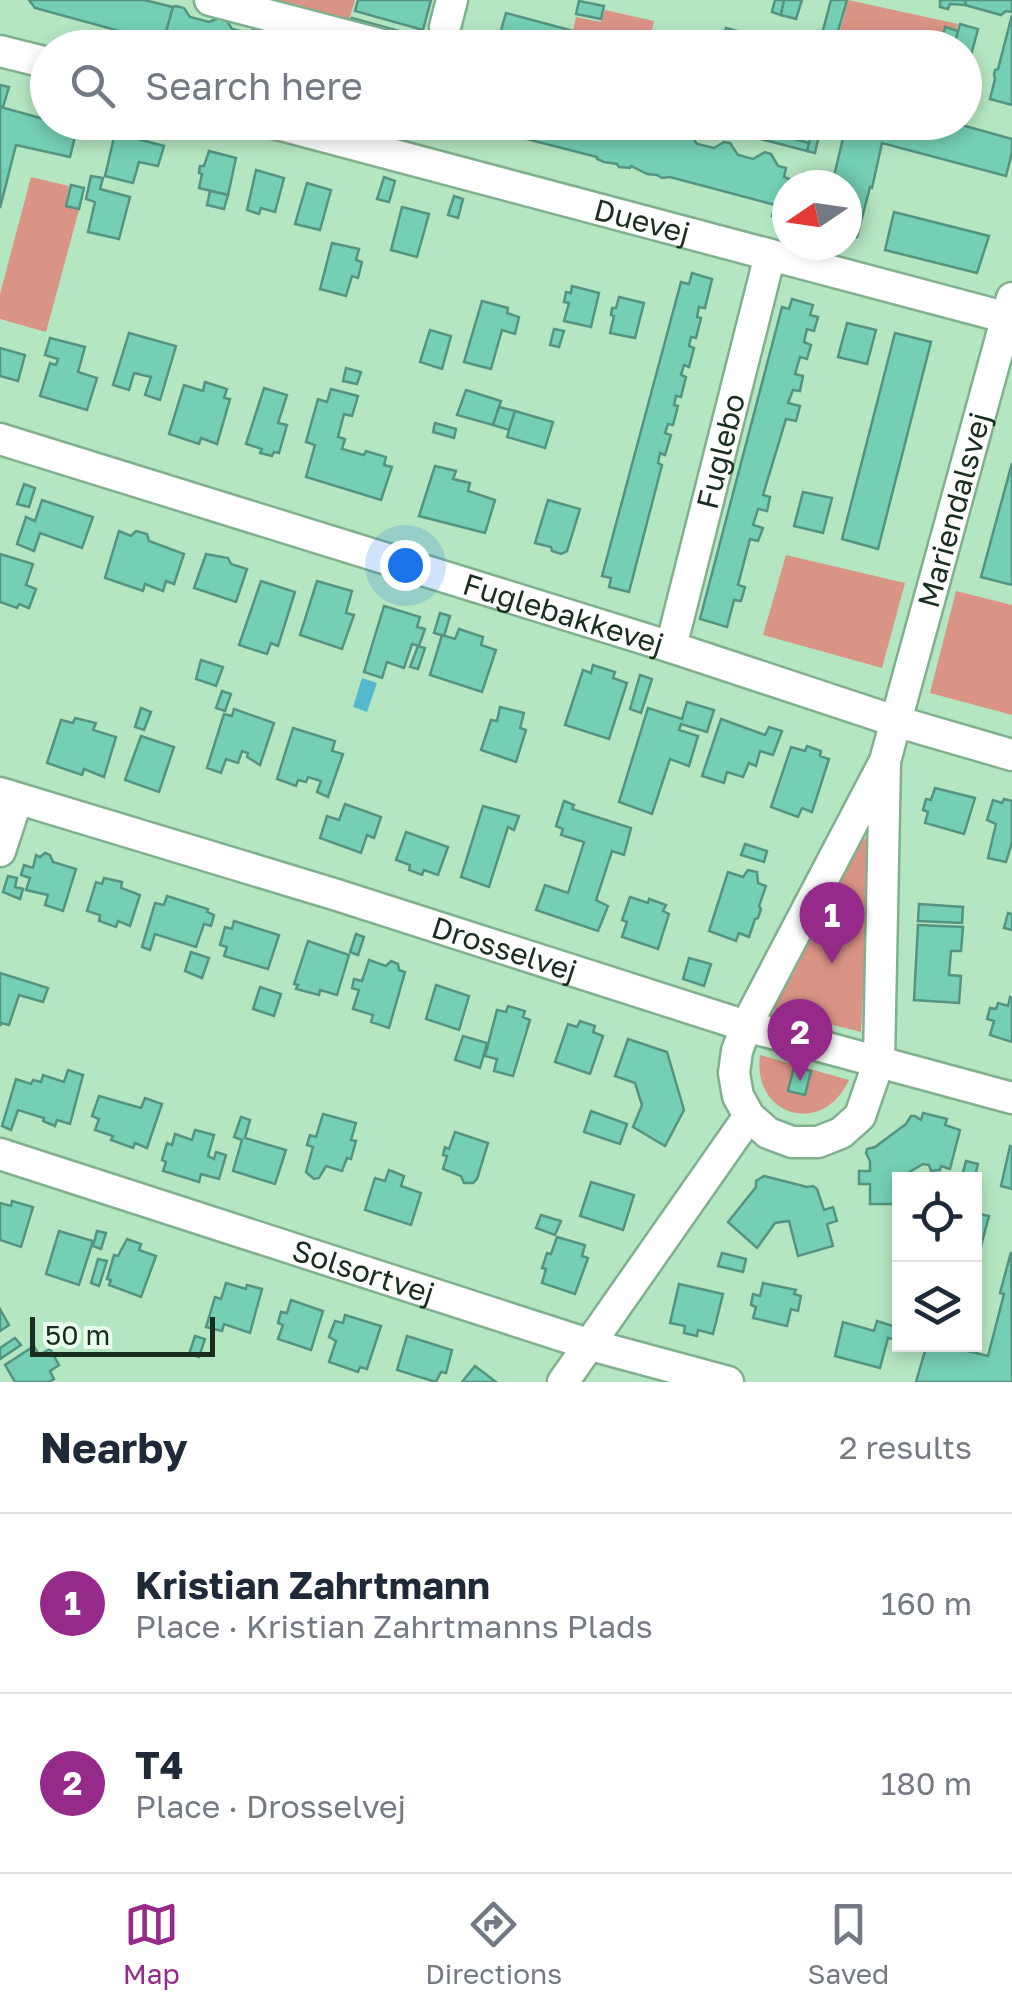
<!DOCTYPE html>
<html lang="en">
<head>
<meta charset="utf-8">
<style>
  :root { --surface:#fff; --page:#f2f2f3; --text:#1f2937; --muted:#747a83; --line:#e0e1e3; --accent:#962a8b }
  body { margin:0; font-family:"Golos Text",sans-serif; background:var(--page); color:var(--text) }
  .controls { position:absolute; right:30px; bottom:30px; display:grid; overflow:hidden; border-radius:0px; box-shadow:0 5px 15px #0003 }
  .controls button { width:90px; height:90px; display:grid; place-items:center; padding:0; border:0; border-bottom:2px solid var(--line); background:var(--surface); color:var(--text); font:50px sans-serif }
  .compass { position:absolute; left:772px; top:170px; width:90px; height:90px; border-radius:50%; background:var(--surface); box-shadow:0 5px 15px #0003; rotate:257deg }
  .scale { position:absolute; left:30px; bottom:25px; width:185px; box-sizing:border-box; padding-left:10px; border:5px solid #1a2e1f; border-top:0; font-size:28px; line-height:35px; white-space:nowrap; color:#1a2e1f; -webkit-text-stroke:8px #ebffef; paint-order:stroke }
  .you { position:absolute; left:405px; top:565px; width:35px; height:35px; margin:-25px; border:8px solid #fff; border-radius:50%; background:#1a73e8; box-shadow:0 0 0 15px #1a73e833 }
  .badge { display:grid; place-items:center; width:65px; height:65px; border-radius:50%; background:var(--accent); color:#fff; font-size:32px; font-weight:700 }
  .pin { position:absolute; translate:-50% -82px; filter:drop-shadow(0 2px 5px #0008) }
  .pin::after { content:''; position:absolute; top:52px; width:35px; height:30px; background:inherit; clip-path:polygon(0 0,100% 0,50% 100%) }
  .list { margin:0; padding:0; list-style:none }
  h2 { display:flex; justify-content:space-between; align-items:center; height:130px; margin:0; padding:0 40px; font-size:42px }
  h2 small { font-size:32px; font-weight:400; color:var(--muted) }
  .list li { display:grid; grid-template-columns:65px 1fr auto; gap:30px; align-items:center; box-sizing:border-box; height:180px; padding:0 40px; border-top:2px solid var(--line) }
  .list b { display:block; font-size:38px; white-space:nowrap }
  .list p { margin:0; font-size:32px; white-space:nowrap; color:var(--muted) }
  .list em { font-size:32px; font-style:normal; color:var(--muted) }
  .icon { flex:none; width:55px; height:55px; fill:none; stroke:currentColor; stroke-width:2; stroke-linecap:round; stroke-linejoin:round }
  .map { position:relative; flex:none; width:1012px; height:1382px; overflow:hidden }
  .search { position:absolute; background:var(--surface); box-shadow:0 5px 15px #0003; left:30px; right:30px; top:30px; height:110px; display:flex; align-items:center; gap:25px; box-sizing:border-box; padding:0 35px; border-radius:55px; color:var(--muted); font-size:38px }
  .sheet { height:490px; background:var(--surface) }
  nav { display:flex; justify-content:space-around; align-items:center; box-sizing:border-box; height:140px; border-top:2px solid var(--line); background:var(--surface); font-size:28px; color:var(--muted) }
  nav a { display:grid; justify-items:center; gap:5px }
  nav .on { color:var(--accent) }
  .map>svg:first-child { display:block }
</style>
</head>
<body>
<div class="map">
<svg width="1012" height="1382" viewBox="0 0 1012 1382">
  <rect width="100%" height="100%" fill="#b4e6c1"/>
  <g fill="#da9486">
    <polygon points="268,0 355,0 348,24"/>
    <polygon points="848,0 958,24 956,30 944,28 939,47 862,47 862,40 839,34"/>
    <polygon points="605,10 654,21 648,47 569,48 576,17 601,22"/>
    <polygon points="31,177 69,186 65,206 79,210 46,332 0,319 0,294"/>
    <polygon points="786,555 905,583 882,668 763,635"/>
    <polygon points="956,591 1012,605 1012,715 930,693"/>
    <polygon points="856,837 871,840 861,1032 773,1010"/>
    <path d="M 760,1055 L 849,1080 C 823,1137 752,1117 760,1055 Z"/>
  </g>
  <polygon fill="#55b8cc" points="362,678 377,683 367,712 353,707"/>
  <g fill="#74cfb4" stroke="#549480" stroke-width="2.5">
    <polygon points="29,0 144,0 173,7 163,43 35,8"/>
    <polygon points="358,0 431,0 423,30 355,11"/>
    <polygon points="775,0 784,0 781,15 772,12"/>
    <polygon points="784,0 802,0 796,19 781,15"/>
    <polygon points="831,0 847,0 836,38 822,34"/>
    <polygon points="940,0 966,0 965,5 950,4 948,9 940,7"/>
    <polygon points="966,0 1012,0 1012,12 1006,11 1001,15 965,5"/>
    <polygon points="579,1 604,6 601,19 576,14"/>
    <polygon points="176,6 184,8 190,17 209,22 219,18 226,19 232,29 248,33 259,26 265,29 271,38 286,41 298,37 304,39 313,48 179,48 163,43 173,7"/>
    <polygon points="506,13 573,31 568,48 496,48"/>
    <polygon points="1012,15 1012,105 990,99 995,79 994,75 995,70 998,69"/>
    <polygon points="352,18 445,44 444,48 417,48 349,29"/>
    <polygon points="960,24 978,29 970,59 964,58 964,48 953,48"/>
    <polygon points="945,27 958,31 953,48 940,48"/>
    <polygon points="726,28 782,43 781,48 768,48 723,35"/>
    <polygon points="785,38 823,48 782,48"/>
    <polygon points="727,39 758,48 725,48"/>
    <polygon points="0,85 9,87 3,107 0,106"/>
    <polygon points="0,107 48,120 48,122 77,128 70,157 16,145 0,208"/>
    <polygon points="460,122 617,122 633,127 642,122 651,122 658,133 672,138 684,131 690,133 697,144 714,148 724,142 730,143 738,155 753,159 765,152 771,154 778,166 786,168 784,177 792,180 804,173 811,176 816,185 787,185 787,220 772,216 775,205 670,177 662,178 657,175 647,174 631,166 630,168 619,167 617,164 604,162 597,159 597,157"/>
    <polygon points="733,122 772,122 769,132"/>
    <polygon points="814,122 822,122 815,153 807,151"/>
    <polygon points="847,122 866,126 867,122 951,122 1012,139 1012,152 1006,176 882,143 872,188 870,187 857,237 847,235 847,185 832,184"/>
    <polygon points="747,126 809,143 807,151 745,135"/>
    <polygon points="115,133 164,146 158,166 139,162 133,183 105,176"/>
    <polygon points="209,151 236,158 228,195 199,188 202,174 199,173 200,166 204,166"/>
    <polygon points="256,170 284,178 275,212 261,208 259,214 247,210"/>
    <polygon points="91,176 103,178 100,189 130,197 119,239 88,232 95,202 86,199"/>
    <polygon points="384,177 395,181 389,202 377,199"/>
    <polygon points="307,183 331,190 320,230 295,224"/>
    <polygon points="71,185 84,188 79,209 66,206"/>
    <polygon points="210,191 228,195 224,209 207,205"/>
    <polygon points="454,196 463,199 458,218 448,215"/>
    <polygon points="402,207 429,214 417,257 391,250"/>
    <polygon points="894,212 989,236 977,273 885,250"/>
    <polygon points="332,243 359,249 356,260 362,262 358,278 352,276 346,296 320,289"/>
    <polygon points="692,273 712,279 705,308 699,307 697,317 701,318 696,338 691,337 689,346 694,348 689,367 684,365 681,375 686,377 681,397 676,396 674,405 678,406 673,425 668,424 665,433 671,435 665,455 660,453 658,463 662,465 629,592 609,587 611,578 602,576 681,282 689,284"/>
    <polygon points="572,286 599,293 591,327 564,321 569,303 564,302 566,292 571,293"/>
    <polygon points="619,297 644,303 635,338 610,333 614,316 611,315 612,308 616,308"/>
    <polygon points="792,299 813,305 810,315 818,317 814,331 807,329 804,342 811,345 807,359 800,357 795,374 803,376 800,391 793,390 788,403 800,406 796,421 786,419 763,495 770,497 767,511 758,509 753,525 763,528 758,541 750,539 738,585 745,587 741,601 734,600 727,627 700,619 782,307 789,309"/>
    <polygon points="482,301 508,308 507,313 519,317 515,334 502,330 491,369 464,362"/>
    <polygon points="847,323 876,330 867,364 838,357"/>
    <polygon points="554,329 564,331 559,347 550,345"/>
    <polygon points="430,330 451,336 442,369 420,362"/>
    <polygon points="129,333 176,346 160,400 145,395 151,377 134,373 129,390 113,385"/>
    <polygon points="895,333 931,342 878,549 842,539"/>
    <polygon points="50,338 85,347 78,372 97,378 87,410 40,396 50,363 56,365 58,359 45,355"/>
    <polygon points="0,348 25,355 18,381 0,376"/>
    <polygon points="346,368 361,372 357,384 343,381"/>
    <polygon points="205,382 227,389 224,398 230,399 217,444 201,438 199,444 169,434 184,385 203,391"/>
    <polygon points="264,388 287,395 278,423 287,425 279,453 274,452 272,456 260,453 262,449 246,444"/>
    <polygon points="331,389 358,396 352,416 344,414 338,437 345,439 342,449 364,455 366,451 386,457 384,465 392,467 381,500 306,477 315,445 306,442 318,399 327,402"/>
    <polygon points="466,390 501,401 493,425 457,415"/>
    <polygon points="499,407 515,411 509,430 493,425"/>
    <polygon points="515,411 553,422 545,448 507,437"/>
    <polygon points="435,423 456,429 454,438 433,432"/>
    <polygon points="1012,463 1012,585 981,577"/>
    <polygon points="435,466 456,471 453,479 470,483 468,491 495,500 485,533 419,516"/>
    <polygon points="24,484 35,488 29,507 17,504"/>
    <polygon points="803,492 832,498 823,533 794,526"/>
    <polygon points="42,500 93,517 82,548 40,533 34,551 17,544 26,517 35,521"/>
    <polygon points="548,500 580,509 567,551 561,554 552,551 551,547 535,543"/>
    <polygon points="119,531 131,536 136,531 147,534 149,541 184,554 174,584 166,581 163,591 145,584 143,591 105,578"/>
    <polygon points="0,554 33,564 26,585 36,589 29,608 19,604 17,608 0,602"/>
    <polygon points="206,554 228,558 231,564 247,569 236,602 194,588"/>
    <polygon points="261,581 295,592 278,646 271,643 267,654 239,645"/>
    <polygon points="317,581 352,591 346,613 354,615 342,649 300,635"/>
    <polygon points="384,606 420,617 417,627 425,629 419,646 412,644 404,668 387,662 382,678 364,672"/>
    <polygon points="440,613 450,616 444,636 434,633"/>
    <polygon points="459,629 483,637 481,645 496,650 482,692 430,675 442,635 455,639"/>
    <polygon points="418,646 425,648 418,669 410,667"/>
    <polygon points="201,660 223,667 216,686 196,679"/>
    <polygon points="593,665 615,672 613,678 627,683 609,739 565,725 583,670 591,673"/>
    <polygon points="640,675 652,679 641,713 630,709"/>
    <polygon points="222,691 231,694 225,711 216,708"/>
    <polygon points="687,702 714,710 707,732 681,724 679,730 698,736 689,766 670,759 652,814 619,802 648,708 682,719"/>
    <polygon points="500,707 524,713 520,728 526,730 516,762 481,750 491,720 497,721"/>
    <polygon points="141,708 151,712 144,730 135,727"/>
    <polygon points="234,709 274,723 260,765 247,757 248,753 242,751 238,763 226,759 221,773 207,768 224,714 232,716"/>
    <polygon points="75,718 96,723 93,730 116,737 104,777 84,769 82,775 47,763 61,720 73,723"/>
    <polygon points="721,719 765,735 769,727 782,731 773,755 760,751 756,766 749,763 743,777 727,772 724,783 702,776"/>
    <polygon points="293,728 335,741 332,751 343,754 328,797 317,792 321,781 308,777 306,782 298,780 296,786 277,779"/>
    <polygon points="141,736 174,747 159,792 125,780"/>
    <polygon points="807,746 821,751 820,756 829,759 812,812 802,808 798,817 771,807 791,747 805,751"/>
    <polygon points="935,788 975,798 964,834 925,823 928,812 923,810 926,799 931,800"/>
    <polygon points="1004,799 1012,801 1012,842 1006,862 988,858 996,824 987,820 993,800 1002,803"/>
    <polygon points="564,801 574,805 572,809 631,828 624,855 612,851 596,900 608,906 598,931 536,910 545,885 568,893 584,842 561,835 563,829 556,826"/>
    <polygon points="345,804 381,817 374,838 367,835 361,853 320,838 327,816 339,820"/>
    <polygon points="483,806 519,816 514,830 508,827 489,887 461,877"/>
    <polygon points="406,832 448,847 438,875 424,870 422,875 409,870 410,865 396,860"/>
    <polygon points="745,844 767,851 764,862 741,855"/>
    <polygon points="45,853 50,855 53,862 76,869 63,911 45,905 48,895 26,890 30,878 21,875 24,865 33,868 36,855 40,857"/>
    <polygon points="748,870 757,872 758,883 766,886 759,906 761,909 758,918 755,919 749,937 739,933 736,941 709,931 728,872 743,877"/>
    <polygon points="8,876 17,878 15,887 23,889 20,899 3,892"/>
    <polygon points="104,878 122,882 121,888 140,895 130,926 118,921 116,927 99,921 100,915 87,911 96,882 102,884"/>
    <polygon points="167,896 208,909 207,912 214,915 211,926 204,924 196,947 155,934 150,950 142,947 155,903 164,905"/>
    <polygon points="630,897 648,903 649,899 666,905 663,911 669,914 658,949 622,937 627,922 622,920"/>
    <polygon points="919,904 963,907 962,923 918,921"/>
    <polygon points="1008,913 1012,914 1012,930 1004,928"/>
    <polygon points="234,921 279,935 268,969 224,956 227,947 220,945 225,927 232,929"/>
    <polygon points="918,925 963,927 961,951 951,951 949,975 961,976 959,1003 914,1000"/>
    <polygon points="356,934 364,937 358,955 350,952"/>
    <polygon points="308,941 349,955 337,995 320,990 319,995 296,989 298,985 294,984"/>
    <polygon points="191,952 209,958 202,978 185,971"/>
    <polygon points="689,958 711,964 704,986 683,979"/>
    <polygon points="369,960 386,966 391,961 398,964 399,970 405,972 389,1028 371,1022 373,1015 353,1009 359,990 352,988 354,979 362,981"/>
    <polygon points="0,973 48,988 43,1002 19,995 9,1025 1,1023 0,1026"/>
    <polygon points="436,985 469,996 459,1030 426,1019"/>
    <polygon points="260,987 281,994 274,1016 253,1009"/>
    <polygon points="1010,997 1012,998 1012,1042 990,1035 994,1021 987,1019 990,1008 996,1009 998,1003 1008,1006"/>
    <polygon points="508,1006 525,1011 523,1017 530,1020 513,1076 494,1071 497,1059 485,1056 497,1010 506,1012"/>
    <polygon points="580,1021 595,1026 593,1032 603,1036 590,1074 555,1062 568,1024 577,1027"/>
    <polygon points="463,1036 487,1043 480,1068 455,1060"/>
    <polygon points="628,1039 667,1052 684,1110 665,1146 633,1127 642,1105 635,1083 615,1076"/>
    <polygon points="794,1067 811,1071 805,1095 788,1091"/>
    <polygon points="68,1070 83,1075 70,1124 57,1120 55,1126 43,1121 44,1118 18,1110 11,1130 2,1126 16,1079 31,1084 33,1080 41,1082 43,1075 64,1082"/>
    <polygon points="99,1096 141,1108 145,1098 162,1104 147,1148 135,1143 133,1148 111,1140 113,1136 95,1130 99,1119 92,1116"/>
    <polygon points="591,1111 627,1124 620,1144 584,1132"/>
    <polygon points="923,1113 947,1119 945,1125 960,1130 950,1169 941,1166 940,1170 931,1171 929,1165 923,1164 908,1173 908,1180 900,1180 900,1204 870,1204 870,1184 859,1184 859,1171 870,1171 870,1161 866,1153 867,1149 875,1147 906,1124 911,1116 915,1116 921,1120"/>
    <polygon points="323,1114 356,1123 351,1140 356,1141 351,1159 347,1158 342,1171 326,1166 319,1178 314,1179 306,1172 313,1147 307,1145 310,1135 316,1137"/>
    <polygon points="241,1117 250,1120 245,1138 286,1150 275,1184 233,1171 242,1140 234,1137"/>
    <polygon points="195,1130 214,1135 208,1156 214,1159 216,1152 226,1155 219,1179 201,1174 199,1182 163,1171 166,1162 162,1160 167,1143 172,1145 175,1134 192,1140"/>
    <polygon points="455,1132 488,1143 477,1179 473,1183 464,1183 461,1176 443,1169 447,1156 443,1155 445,1147 449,1149"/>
    <polygon points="1010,1146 1012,1147 1012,1189 1001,1186"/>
    <polygon points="966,1161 978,1164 974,1180 961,1180"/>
    <polygon points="389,1170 404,1176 401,1186 421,1193 411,1225 365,1210 375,1178 385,1181"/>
    <polygon points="764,1176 807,1187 813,1186 817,1189 824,1210 833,1207 837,1221 827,1224 833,1246 798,1256 789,1221 775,1223 757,1248 728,1222 756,1187 756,1181"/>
    <polygon points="591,1182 634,1195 623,1230 580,1216"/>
    <polygon points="12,1201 33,1207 21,1247 0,1240 0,1203 11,1206"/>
    <polygon points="979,1214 989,1216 974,1272 974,1232"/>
    <polygon points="541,1215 561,1221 555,1235 536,1228"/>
    <polygon points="59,1231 93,1241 79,1285 46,1274"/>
    <polygon points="97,1231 106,1233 101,1249 93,1246"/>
    <polygon points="557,1237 585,1245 582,1256 588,1258 575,1294 542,1283 546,1269 542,1268 547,1253 551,1254"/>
    <polygon points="127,1239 141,1244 139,1250 156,1256 141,1297 109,1285 111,1280 107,1279 114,1255 118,1256"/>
    <polygon points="1011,1252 1012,1382 916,1382 927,1344 956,1344 956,1348 988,1356 1004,1294 1000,1293"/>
    <polygon points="722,1253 746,1259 743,1272 718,1266"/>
    <polygon points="98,1259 107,1261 99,1286 91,1283"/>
    <polygon points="226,1283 246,1289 247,1285 262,1289 250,1333 224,1324 222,1331 206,1327 215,1297 221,1299"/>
    <polygon points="763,1283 796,1290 794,1294 801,1296 798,1311 791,1309 787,1326 753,1318 756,1307 751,1305 753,1294 760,1296"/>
    <polygon points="679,1284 723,1294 713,1334 698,1330 697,1336 684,1333 685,1326 670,1323"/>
    <polygon points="291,1300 323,1311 311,1350 278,1339 283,1325 278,1323 281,1312 287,1313"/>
    <polygon points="0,1309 9,1325 0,1331"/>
    <polygon points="345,1315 381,1326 367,1369 360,1367 358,1372 329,1362 336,1341 329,1337 335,1321 343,1323"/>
    <polygon points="877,1321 899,1328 897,1340 888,1338 880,1368 835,1356 843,1322 874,1331"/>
    <polygon points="195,1336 205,1339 199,1357 189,1354"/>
    <polygon points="407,1336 452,1350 446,1373 441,1372 436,1382 397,1370"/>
    <polygon points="15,1338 21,1345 0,1359 0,1348"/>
    <polygon points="34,1346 39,1355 50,1349 59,1365 50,1371 54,1379 49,1382 15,1382 5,1365"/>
    <polygon points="475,1366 496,1382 462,1382"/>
  </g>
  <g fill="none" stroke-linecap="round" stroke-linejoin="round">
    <defs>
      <g id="minor">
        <polyline points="210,0 394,48"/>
        <polyline points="445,27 452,0"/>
        <polyline points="0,51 48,63"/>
        <path id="s1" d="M 270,122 L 1012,319"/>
        <path id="s2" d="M 0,439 L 671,647 L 895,721 L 1012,755"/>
        <path id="s3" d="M 671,647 L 770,255"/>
        <path id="s4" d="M 885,761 L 746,1026 L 737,1051 L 734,1073 L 738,1096 L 749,1116 L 768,1133 L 792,1142 L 818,1142 L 841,1133 L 860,1116 L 879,1061 L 885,761 L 1012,298"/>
        <path id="s5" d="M 0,793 L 337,895 L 746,1026 L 1012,1098"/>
        <polyline points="0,851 17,799"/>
        <path id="s6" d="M 0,1154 L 591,1345 L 728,1382"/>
        <polyline points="563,1382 749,1116"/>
      </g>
    </defs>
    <use href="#minor" stroke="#80b08d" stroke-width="35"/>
    <use href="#minor" stroke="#fff" stroke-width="30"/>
  </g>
  <g text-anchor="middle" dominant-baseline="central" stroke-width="9" stroke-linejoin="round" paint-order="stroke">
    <g font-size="30" fill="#1a2e1f" stroke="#ebffef">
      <text stroke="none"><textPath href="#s1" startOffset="385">Duevej</textPath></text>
      <text stroke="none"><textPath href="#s3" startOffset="202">Fuglebo</textPath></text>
      <text stroke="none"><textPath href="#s4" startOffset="1140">Mariendalsvej</textPath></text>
      <text stroke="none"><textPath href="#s2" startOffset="590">Fuglebakkevej</textPath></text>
      <text stroke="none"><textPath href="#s5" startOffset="528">Drosselvej</textPath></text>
      <text stroke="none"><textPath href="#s6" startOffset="382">Solsortvej</textPath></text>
    </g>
  </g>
</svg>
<div class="controls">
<button><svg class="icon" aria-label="locate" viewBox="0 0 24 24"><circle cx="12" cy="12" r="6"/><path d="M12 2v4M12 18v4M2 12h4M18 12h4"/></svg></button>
<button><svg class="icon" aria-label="layers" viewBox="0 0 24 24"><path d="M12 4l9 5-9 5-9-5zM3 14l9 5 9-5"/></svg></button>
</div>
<svg class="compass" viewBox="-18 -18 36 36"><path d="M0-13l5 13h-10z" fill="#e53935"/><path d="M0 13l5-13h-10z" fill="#747a83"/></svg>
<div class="scale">50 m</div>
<div class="you"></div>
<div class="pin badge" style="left:832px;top:964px">1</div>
<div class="pin badge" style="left:800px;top:1081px">2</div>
<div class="search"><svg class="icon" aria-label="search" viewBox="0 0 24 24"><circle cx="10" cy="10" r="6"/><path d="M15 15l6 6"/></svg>Search here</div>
</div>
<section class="sheet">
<h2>Nearby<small>2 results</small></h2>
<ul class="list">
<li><span class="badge">1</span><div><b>Kristian Zahrtmann</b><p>Place · Kristian Zahrtmanns Plads</p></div><em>160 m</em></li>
<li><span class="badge">2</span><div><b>T4</b><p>Place · Drosselvej</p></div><em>180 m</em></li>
</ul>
</section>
<nav>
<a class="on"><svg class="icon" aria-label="map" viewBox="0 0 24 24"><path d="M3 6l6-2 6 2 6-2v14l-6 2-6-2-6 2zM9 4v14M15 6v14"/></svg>Map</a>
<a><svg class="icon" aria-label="directions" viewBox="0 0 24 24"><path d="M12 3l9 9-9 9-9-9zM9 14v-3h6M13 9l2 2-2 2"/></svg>Directions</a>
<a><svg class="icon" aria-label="saved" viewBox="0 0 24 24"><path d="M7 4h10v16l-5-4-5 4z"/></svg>Saved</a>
</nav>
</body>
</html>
